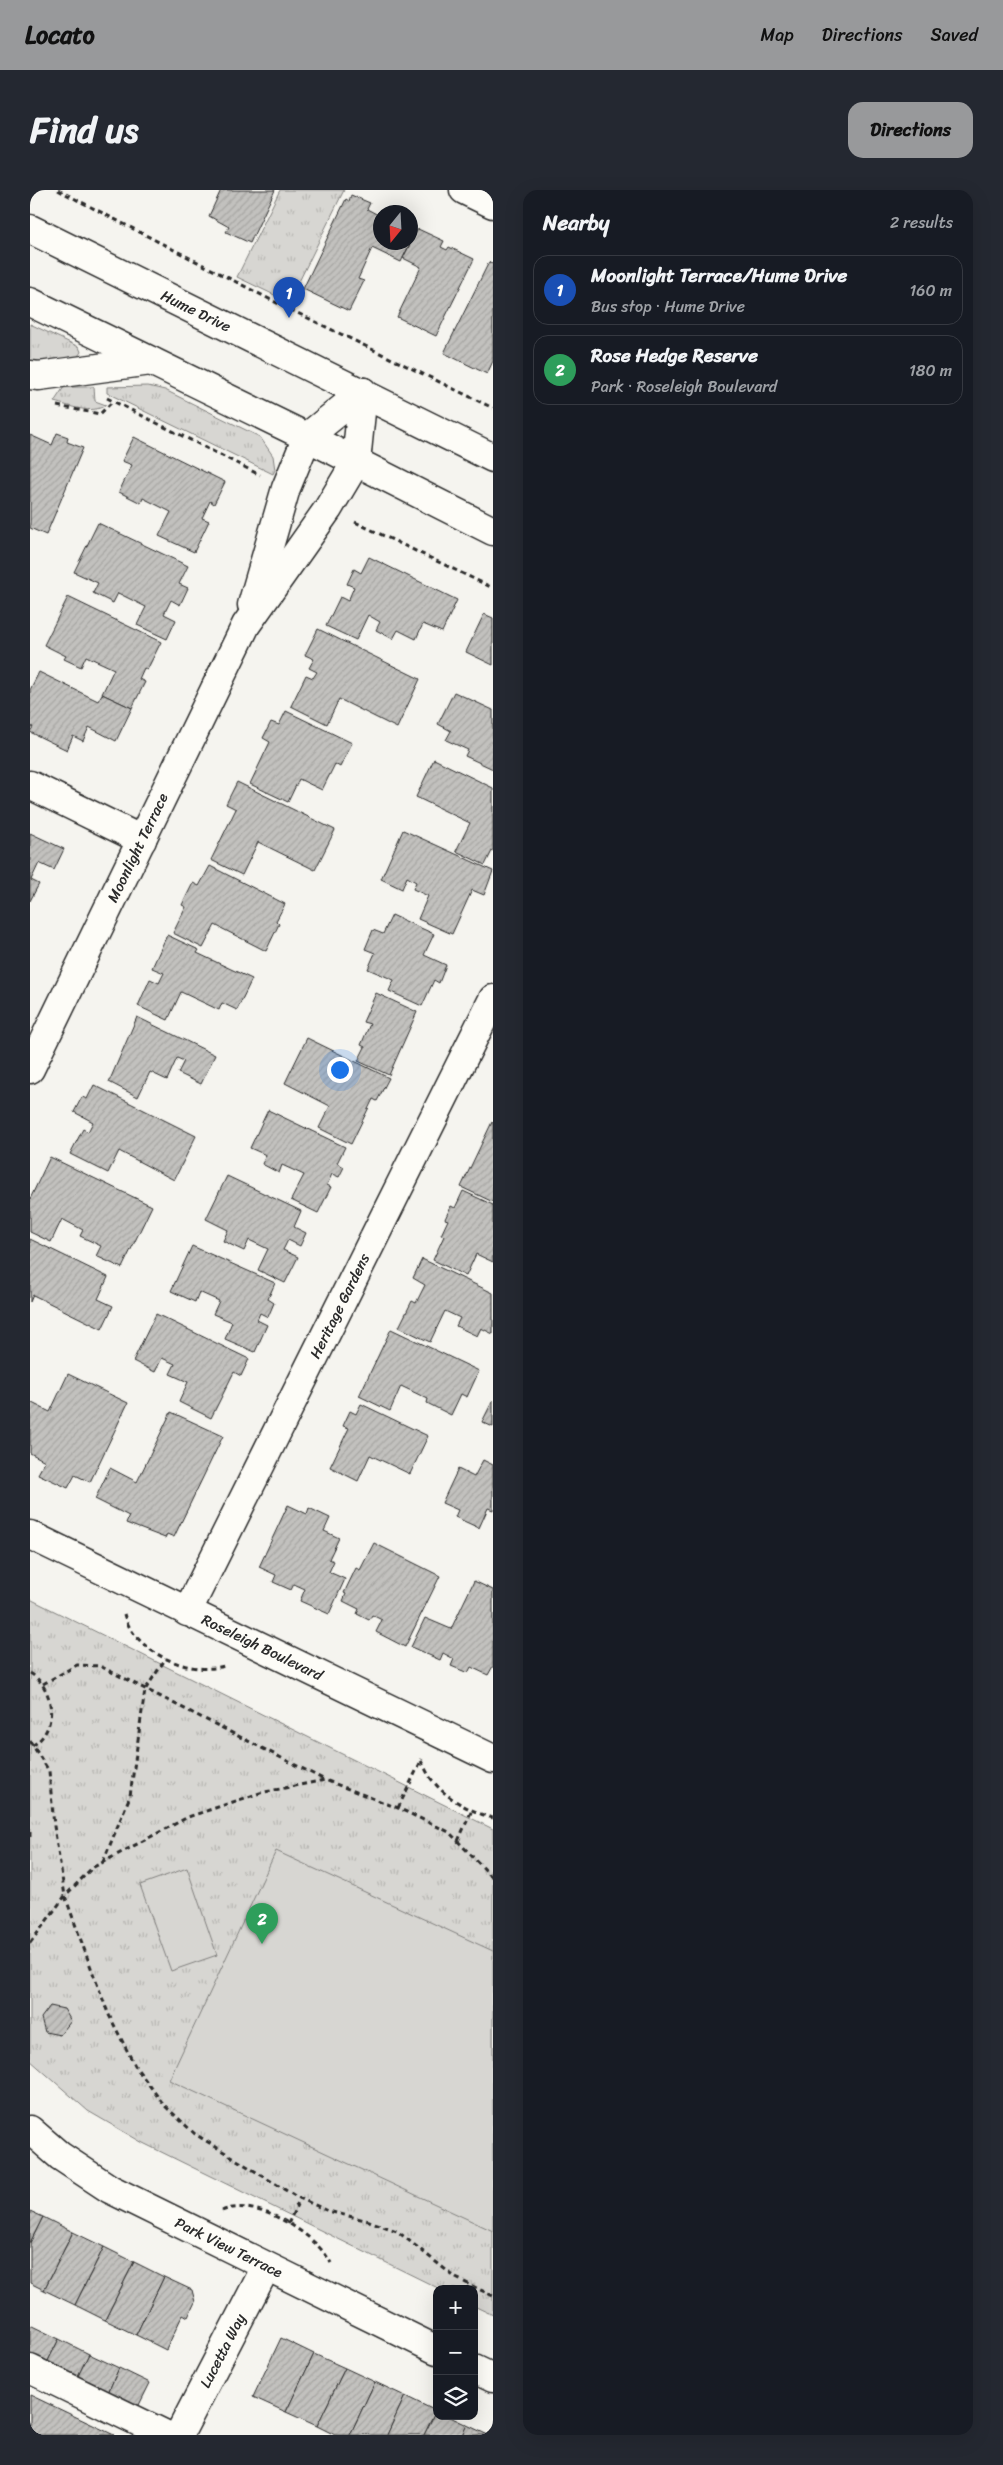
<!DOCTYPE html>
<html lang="en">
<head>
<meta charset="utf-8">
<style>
  :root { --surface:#171b24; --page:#242831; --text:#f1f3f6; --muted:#9ea1a6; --line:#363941; --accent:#98999b }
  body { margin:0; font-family:Sriracha,sans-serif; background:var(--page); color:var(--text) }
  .controls { position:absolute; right:15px; bottom:15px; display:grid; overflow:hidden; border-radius:10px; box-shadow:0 5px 20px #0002 }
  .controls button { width:45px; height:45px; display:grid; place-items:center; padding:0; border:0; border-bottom:1px solid var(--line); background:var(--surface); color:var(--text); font:25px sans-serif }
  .compass { position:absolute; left:343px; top:15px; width:45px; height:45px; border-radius:50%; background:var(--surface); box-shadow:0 5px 20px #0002; rotate:198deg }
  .you { position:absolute; left:309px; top:879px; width:18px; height:18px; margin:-12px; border:4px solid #fff; border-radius:50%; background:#1a73e8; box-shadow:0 0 0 8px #1a73e833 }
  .badge { display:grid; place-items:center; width:32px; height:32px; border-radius:50%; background:var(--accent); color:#fff; font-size:16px; font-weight:700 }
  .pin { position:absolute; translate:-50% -41px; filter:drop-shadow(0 1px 2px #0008) }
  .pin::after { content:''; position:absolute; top:26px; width:18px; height:15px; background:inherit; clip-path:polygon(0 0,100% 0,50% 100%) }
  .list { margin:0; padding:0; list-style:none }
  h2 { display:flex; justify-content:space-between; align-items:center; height:65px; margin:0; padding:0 20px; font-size:21px }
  h2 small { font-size:16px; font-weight:400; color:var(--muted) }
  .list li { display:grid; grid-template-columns:32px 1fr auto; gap:15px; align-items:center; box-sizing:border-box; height:70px; margin:0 10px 10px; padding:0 10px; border:1px solid var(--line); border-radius:15px }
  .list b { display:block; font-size:19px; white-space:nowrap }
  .list p { margin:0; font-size:16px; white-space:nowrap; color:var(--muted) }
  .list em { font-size:16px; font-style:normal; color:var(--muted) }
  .icon { flex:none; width:28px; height:28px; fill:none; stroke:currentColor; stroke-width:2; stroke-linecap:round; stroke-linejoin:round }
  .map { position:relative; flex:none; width:463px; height:2245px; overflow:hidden; border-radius:15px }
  header { display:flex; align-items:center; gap:30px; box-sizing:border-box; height:70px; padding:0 25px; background:var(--accent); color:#111 }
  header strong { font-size:24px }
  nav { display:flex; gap:28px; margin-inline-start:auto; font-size:18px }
  .intro { display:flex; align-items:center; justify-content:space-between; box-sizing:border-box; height:120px; padding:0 30px }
  h1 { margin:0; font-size:35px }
  .button { padding:12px 22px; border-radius:15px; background:var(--accent); color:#111; font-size:18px; font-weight:700 }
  main { display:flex; gap:30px; padding:0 30px }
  aside { flex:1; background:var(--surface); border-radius:15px; box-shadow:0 5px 20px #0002 }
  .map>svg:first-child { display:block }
</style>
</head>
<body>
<header>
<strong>Locato</strong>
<nav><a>Map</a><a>Directions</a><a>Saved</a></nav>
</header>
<div class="intro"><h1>Find us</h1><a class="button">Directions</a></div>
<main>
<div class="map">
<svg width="463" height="2245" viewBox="0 0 463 2245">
  <defs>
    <pattern id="grass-tufts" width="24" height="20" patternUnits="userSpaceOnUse" patternTransform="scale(1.25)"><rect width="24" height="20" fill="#d7d6d2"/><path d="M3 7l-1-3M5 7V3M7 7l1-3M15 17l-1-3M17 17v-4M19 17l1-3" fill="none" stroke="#b9b8b4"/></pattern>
    <pattern id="building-hatch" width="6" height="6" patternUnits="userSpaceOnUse" patternTransform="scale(1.25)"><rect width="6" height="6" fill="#c2c1be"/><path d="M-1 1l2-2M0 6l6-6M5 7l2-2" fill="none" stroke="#a7a6a3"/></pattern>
  </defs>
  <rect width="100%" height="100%" fill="#f5f4ef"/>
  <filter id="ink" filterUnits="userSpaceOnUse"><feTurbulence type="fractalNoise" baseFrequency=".02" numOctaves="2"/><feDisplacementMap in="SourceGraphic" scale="10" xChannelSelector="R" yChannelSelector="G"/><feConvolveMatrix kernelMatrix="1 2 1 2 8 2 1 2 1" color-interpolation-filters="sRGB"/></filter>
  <g filter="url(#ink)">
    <g fill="url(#grass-tufts)" stroke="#81807e">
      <polygon points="250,0 314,0 259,112 207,87"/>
      <polygon points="0,134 49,157 51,162 45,170 0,171"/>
      <polygon points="118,196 135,200 230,247 243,266 245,280 243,284 77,203 77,197"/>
      <path d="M 34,197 L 64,197 L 65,211 L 76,215 C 61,225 41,216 24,212 Z"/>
      <polygon points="0,1409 463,1639 463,2125 444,2116 444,2099 410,2099 113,1953 58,1921 0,1870"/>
    </g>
    <g fill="#d7d6d2" stroke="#81807e">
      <polygon points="246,1661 463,1761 463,2041 139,1890"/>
      <polygon points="157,1678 187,1765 141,1781 110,1695"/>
    </g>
    <g fill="url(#building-hatch)" stroke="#2b2b2b">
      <polygon points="191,0 245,0 220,53 196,42 199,37 179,26"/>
      <polygon points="321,5 340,13 337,19 350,26 350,52 380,52 380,41 385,43 371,72 342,58 328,89 334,91 319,121 273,99 316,9 319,11"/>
      <polygon points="388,39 414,51 411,57 417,60 419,57 444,69 406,146 367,127 391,77 373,68"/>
      <polygon points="459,72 463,74 463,171 457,184 414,163"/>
      <polygon points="27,243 38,247 37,252 53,258 16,345 0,338 0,245 22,255"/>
      <polygon points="104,247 195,292 184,314 180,311 172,328 179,331 164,362 129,346 141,322 113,308 111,313 89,302 102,275 92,271"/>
      <polygon points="68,333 158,376 149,394 158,398 150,415 141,410 134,424 146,430 137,449 107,435 116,417 88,403 83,413 63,403 68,393 44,382"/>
      <polygon points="339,367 427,410 412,442 393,434 386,449 368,440 363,449 346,440 350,432 338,425 326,450 296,436 310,407 318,411 324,397 317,394 324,379 331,383"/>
      <polygon points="38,407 131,452 117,480 114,478 109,489 115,492 102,518 72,504 84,479 56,466 51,477 34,469 36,466 14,455"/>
      <polygon points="454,424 463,428 463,475 436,462"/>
      <polygon points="288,439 390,489 367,538 309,509 297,534 261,516 276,485 283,488 287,482 279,478 284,469 275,465"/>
      <polygon points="9,482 68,511 72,504 102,518 86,551 59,537 53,551 43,546 37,560 0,542 3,537 0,536 0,500"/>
      <polygon points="424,502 463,520 463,579 435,566 438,560 416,550 421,541 408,534"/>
      <polygon points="256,521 322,553 310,577 305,574 292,600 269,589 258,612 220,594 240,552 233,548 241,532 249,535"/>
      <polygon points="404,569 463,598 463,659 455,675 426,661 440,633 386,607"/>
      <polygon points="207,592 305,640 285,680 228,652 212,685 181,670 206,619 196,614"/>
      <polygon points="373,640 463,681 454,705 442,700 422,744 388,729 398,706 383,699 386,692 377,687 372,699 351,689"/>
      <polygon points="0,643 34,659 24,680 9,673 1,690 9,694 0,711"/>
      <polygon points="180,676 255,714 246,731 249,734 236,761 185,735 173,758 143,743 156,717 152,715 163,693 169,696"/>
      <polygon points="362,725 404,744 394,765 416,775 409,793 404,790 392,816 359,801 364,790 338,779 345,763 335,759 343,740 353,744"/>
      <polygon points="137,745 169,760 167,763 222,789 207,820 192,813 189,820 151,802 138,830 108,816 120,789 129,793 134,783 122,778"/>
      <polygon points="346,803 387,822 359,885 328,871 335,857 331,855 340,834 333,832"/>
      <polygon points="107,827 185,865 171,894 148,883 154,871 147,868 137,890 120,882 108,907 79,892"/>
      <polygon points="277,848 359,888 347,911 343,909 321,954 289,938 300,916 255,893"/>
      <polygon points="64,895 166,946 144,990 89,961 78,983 40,964 53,939 58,942 63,932 44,922 52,907 57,909"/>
      <polygon points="238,920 315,957 307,973 314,977 309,987 302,984 297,995 301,997 288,1023 261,1010 274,985 252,975 249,983 232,974 236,965 220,958"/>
      <polygon points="462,932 463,933 463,1012 431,997"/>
      <polygon points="20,967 122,1016 92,1078 66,1066 71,1056 50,1046 53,1040 32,1029 21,1052 0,1042 0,1009"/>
      <polygon points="197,986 271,1021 264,1037 276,1043 270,1056 258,1050 253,1060 268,1067 255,1093 228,1080 238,1059 219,1050 214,1061 193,1051 198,1040 176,1029"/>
      <polygon points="433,1001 463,1015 463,1072 446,1064 436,1086 403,1070 414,1046 411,1045 418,1030 415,1029 421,1016 425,1018"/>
      <polygon points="0,1049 78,1087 68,1109 83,1116 72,1139 3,1105 0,1112"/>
      <polygon points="162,1056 245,1093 238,1109 244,1113 238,1127 230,1123 227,1130 237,1135 225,1162 195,1149 202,1132 183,1124 189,1111 169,1102 165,1112 141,1101"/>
      <polygon points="392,1069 463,1103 463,1144 451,1138 447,1146 426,1136 430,1128 415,1121 400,1152 369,1137 382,1111 386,1113 395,1095 383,1088"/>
      <polygon points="126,1124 219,1169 211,1186 204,1182 181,1228 149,1212 158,1192 140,1184 145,1174 132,1168 125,1182 103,1171"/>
      <polygon points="361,1139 449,1181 437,1207 431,1204 421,1225 397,1213 398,1209 371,1196 360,1221 329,1206"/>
      <polygon points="38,1184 98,1213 60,1292 45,1285 38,1298 8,1284 15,1271 0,1263 0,1212 20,1222"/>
      <polygon points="463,1210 463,1237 452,1232"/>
      <polygon points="331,1214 398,1246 380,1284 340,1265 328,1291 300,1277 319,1238 313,1236 320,1221 326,1224"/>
      <polygon points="141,1222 193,1246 144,1347 137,1344 135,1348 96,1333 99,1326 65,1309 80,1278 107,1292"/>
      <polygon points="453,1270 463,1275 463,1320 458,1318 449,1338 425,1327 428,1320 412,1313 428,1279 444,1287"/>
      <polygon points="258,1315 277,1324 279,1318 300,1328 294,1341 309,1348 299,1369 304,1371 299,1382 315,1389 299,1424 270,1411 275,1399 264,1394 261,1400 243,1392 246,1385 229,1377"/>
      <polygon points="344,1353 410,1386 375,1457 346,1442 352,1430 342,1425 339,1430 327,1424 329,1419 313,1411 316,1404 314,1403 326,1378 330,1380"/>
      <polygon points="444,1391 463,1400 463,1476 458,1485 441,1477 438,1483 421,1476 424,1469 413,1463 410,1470 381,1457 395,1428 421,1439"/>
      <polygon points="20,1816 34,1819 41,1831 30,1845 15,1842 11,1828"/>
      <polygon points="0,2021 13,2027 0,2053"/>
      <polygon points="13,2027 43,2042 14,2100 0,2093 0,2053"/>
      <polygon points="43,2042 74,2057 45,2115 14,2100"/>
      <polygon points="74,2057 104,2072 75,2130 45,2115"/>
      <polygon points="104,2072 134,2087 106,2145 75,2130"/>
      <polygon points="134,2087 162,2100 165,2112 158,2127 153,2124 136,2160 106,2145"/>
      <polygon points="0,2135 29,2149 16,2175 0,2167"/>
      <polygon points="251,2148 284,2164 256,2222 223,2207"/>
      <polygon points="29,2149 59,2164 46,2190 16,2175"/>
      <polygon points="59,2164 89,2178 77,2205 46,2190"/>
      <polygon points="284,2164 315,2178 287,2236 256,2222"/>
      <polygon points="89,2178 120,2193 107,2219 77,2205"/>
      <polygon points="315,2178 345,2192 320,2245 305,2245 287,2236"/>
      <polygon points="345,2192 375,2206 357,2245 320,2245"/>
      <polygon points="0,2205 84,2245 0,2245"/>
      <polygon points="375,2206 406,2221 394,2245 357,2245"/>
      <polygon points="406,2221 407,2226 418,2226 437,2235 432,2245 394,2245"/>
      <polygon points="437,2235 458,2245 432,2245"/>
    </g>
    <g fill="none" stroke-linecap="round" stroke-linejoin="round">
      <defs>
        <g id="minor">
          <polyline points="434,0 463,14"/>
          <path id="s1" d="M 0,39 L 463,268"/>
          <polyline points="0,112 277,247 463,341"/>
          <polyline points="0,185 9,186 121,171"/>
          <polyline points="222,415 256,298 277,247 333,202"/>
          <polyline points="0,595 112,650"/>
          <path id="s2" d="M 0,879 L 216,435 L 298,319 L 326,272 L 333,202"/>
          <path id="s3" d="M 0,1345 L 463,1569"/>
          <path id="s4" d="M 157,1422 L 463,809"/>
          <path id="s5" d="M 0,1940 L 30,1966 L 80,1999 L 407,2160"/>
          <polyline points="0,2179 136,2245"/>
          <polyline points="444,2179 463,2188"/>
          <path id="s6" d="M 149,2245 L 236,2077"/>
        </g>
      </defs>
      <use href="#minor" stroke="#2b2b2b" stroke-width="31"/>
      <g stroke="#2b2b2b" stroke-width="3" stroke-dasharray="5 4" stroke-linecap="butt">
        <polyline points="28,0 249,114 463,218"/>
        <polyline points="77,208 230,285"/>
        <polyline points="27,216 70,224 83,211"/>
        <polyline points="325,332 463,398"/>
        <path d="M 94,1424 C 104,1462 161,1488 197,1475"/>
        <path d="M 0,1483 C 26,1499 29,1542 0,1557"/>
        <polyline points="13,1494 47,1475 70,1476 295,1590"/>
        <polyline points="0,1551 19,1581 24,1636 35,1706 57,1767 78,1823 105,1876 134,1915 165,1944 265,2006 298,2021 339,2031 367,2041 426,2088 463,2106"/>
        <path d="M 391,1571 C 395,1577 398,1586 403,1591 C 417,1609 442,1622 463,1628"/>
        <polyline points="368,1618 392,1569"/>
        <polyline points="0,1642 0,1651"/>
        <polyline points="428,1651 442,1620"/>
        <polyline points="73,1672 100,1606 115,1500 136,1468"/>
        <polyline points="0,1753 35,1706 62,1678 158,1627 230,1603 295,1590 368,1618 419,1642 463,1688"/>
        <path d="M 192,2021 C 225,2006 285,2043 301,2073"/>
        <polyline points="258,2034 270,2008"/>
      </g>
      <use href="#minor" stroke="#fdfcf7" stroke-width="28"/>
    </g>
  </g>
  <g text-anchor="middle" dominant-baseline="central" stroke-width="4" stroke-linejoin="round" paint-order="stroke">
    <g font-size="15" fill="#2b2b2b" stroke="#fdfcf7">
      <text stroke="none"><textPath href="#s1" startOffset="185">Hume Drive</textPath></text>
      <text stroke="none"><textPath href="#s2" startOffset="246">Moonlight Terrace</textPath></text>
      <text stroke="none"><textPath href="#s4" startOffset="342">Heritage Gardens</textPath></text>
      <text stroke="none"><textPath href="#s3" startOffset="258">Roseleigh Boulevard</textPath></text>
      <text stroke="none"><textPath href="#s5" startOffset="232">Park View Terrace</textPath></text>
      <text stroke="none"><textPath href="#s6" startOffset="95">Lucetta Way</textPath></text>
    </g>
  </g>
</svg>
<div class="controls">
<button>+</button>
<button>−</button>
<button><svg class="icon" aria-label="layers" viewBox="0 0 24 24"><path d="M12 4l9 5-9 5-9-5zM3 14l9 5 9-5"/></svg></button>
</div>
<svg class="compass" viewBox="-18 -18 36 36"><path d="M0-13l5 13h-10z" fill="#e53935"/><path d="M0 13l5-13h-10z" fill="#9ea1a6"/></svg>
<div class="you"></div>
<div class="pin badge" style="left:259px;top:128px;background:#1a4fb4">1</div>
<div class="pin badge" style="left:232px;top:1754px;background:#2e9e5b">2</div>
</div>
<aside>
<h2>Nearby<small>2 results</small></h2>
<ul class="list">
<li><span class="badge" style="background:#1a4fb4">1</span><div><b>Moonlight Terrace/Hume Drive</b><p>Bus stop · Hume Drive</p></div><em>160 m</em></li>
<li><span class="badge" style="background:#2e9e5b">2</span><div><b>Rose Hedge Reserve</b><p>Park · Roseleigh Boulevard</p></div><em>180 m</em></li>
</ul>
</aside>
</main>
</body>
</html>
